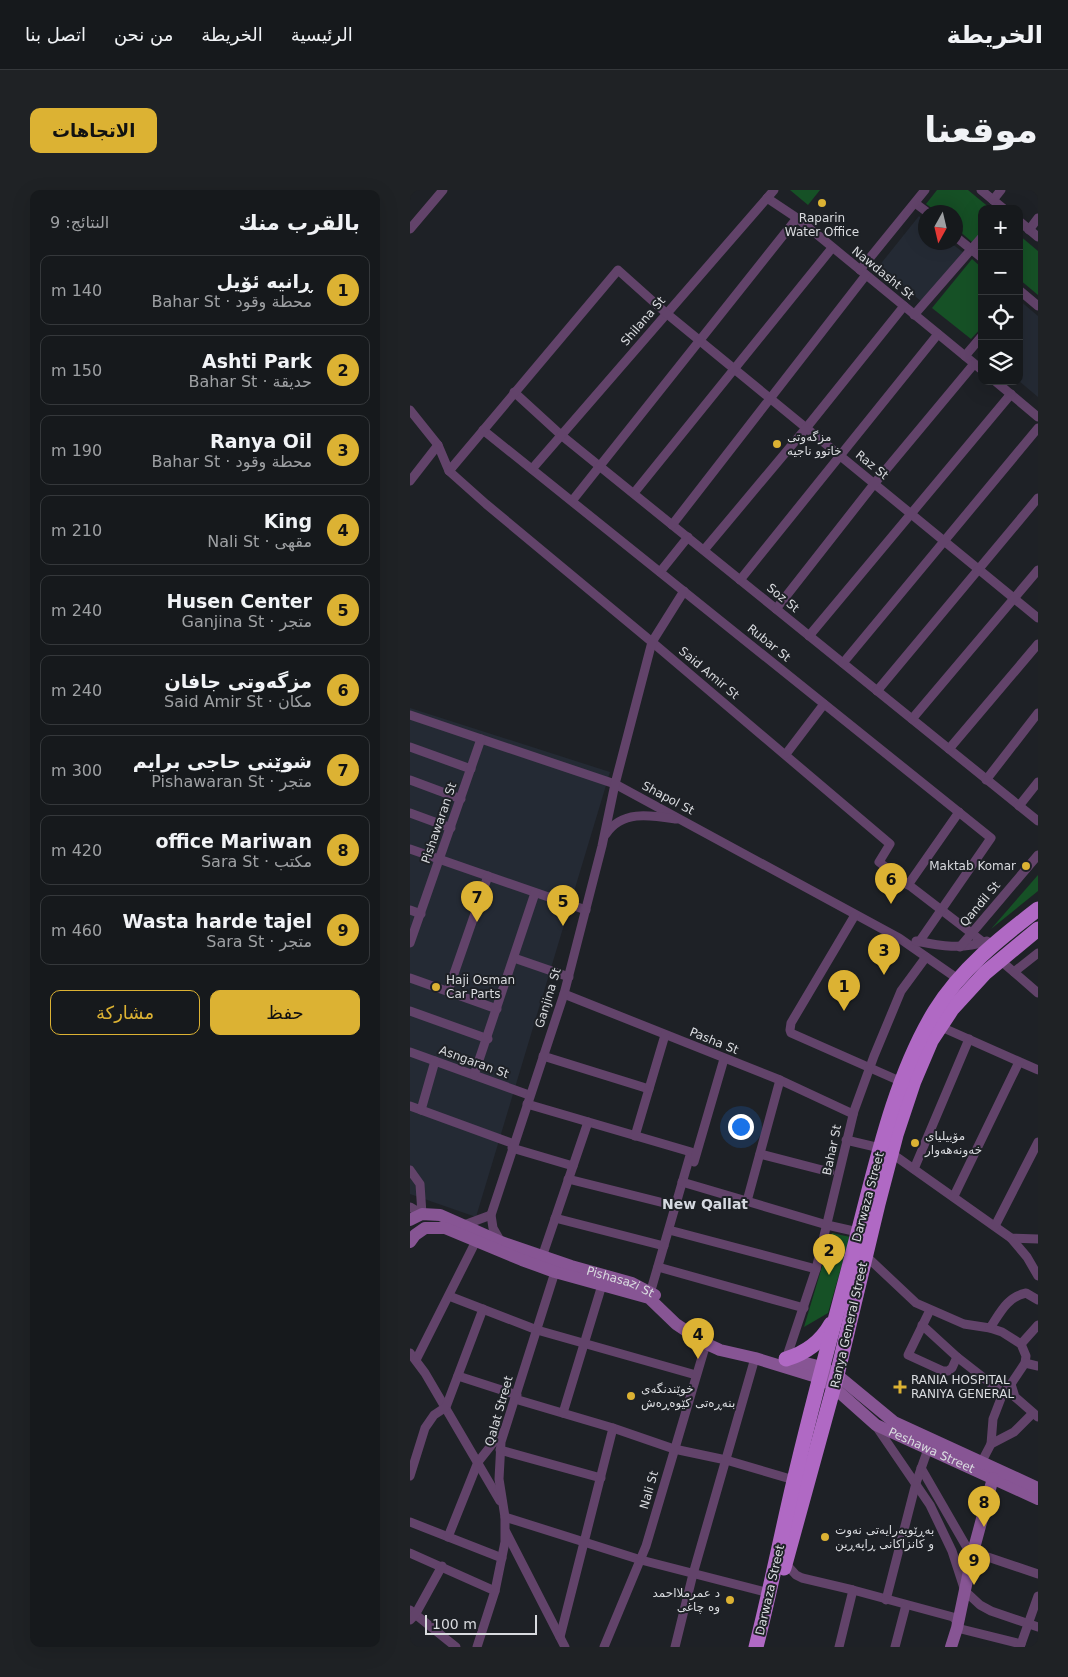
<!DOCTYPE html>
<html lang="ar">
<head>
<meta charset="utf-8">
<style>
  :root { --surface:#16191c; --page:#1f2225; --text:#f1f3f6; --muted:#9ea0a3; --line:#35383b; --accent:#dcb233 }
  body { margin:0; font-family:"DejaVu Sans",Vazirmatn,sans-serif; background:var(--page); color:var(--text); direction:rtl }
  .controls { position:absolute; right:15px; top:15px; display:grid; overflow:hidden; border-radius:10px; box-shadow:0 5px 20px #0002 }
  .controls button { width:45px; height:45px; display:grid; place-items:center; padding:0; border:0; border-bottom:1px solid var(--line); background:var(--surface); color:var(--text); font:25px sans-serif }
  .compass { position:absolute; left:508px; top:15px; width:45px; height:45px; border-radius:50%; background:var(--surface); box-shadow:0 5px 20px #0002; rotate:188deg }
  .scale { position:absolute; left:15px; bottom:12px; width:112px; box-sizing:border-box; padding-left:5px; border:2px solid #d9dbdf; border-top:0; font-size:14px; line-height:18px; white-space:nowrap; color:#d9dbdf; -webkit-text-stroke:4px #1e2126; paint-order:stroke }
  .you { position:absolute; left:330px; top:936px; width:18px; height:18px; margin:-12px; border:4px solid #fff; border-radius:50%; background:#1a73e8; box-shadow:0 0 0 8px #1a73e833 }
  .badge { display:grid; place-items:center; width:32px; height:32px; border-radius:50%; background:var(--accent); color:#111; font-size:16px; font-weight:700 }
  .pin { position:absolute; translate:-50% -41px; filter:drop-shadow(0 1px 2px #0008) }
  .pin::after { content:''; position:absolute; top:26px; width:18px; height:15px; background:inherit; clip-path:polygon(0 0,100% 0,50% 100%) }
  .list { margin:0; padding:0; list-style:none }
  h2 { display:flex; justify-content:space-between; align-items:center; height:65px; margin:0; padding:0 20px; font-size:21px }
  h2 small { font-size:16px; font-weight:400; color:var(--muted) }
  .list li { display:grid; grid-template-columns:32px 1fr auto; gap:15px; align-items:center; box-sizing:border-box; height:70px; margin:0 10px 10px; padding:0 10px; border:1px solid var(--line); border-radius:10px }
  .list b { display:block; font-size:19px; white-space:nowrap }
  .list p { margin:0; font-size:16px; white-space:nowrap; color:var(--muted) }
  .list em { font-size:16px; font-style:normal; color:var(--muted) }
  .actions { display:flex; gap:10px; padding:15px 20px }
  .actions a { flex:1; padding:11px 0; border:1px solid var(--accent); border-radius:10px; text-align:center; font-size:18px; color:var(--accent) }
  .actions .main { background:var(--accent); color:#111 }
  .icon { flex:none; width:28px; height:28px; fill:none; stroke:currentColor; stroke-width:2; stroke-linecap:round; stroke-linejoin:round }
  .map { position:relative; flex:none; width:628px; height:1457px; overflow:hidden; direction:ltr; border-radius:10px }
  header { display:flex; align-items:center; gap:30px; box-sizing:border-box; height:70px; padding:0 25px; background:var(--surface); border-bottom:1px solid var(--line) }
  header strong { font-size:24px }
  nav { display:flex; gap:28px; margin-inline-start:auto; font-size:18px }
  .intro { display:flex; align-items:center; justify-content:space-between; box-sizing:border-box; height:120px; padding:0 30px }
  h1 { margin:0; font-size:35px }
  .button { padding:12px 22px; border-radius:10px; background:var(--accent); color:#111; font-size:18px; font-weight:700 }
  main { display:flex; gap:30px; padding:0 30px }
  aside { flex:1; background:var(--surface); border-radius:10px; box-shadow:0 5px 20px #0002 }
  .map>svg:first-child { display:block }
</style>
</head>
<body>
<header>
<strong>الخريطة</strong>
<nav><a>الرئيسية</a><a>الخريطة</a><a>من نحن</a><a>اتصل بنا</a></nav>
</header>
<div class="intro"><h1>موقعنا</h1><a class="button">الاتجاهات</a></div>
<main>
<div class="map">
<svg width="628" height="1457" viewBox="0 0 628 1457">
  <rect width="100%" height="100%" fill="#1e2126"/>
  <g fill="#242a34">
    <polygon points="509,26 515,32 516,52 541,53 554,63 512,112 469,76"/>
    <polygon points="609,110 628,126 628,207 609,191"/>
    <polygon points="0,518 200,582 66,1027 0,1004"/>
  </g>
  <g fill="#165126">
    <polygon points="380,0 410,0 398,15"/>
    <polygon points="527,0 558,0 581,19 572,19 572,42 563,53 546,38 546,22 527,22 516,14"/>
    <polygon points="609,45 628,61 628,105 609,89"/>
    <polygon points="562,69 572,78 572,137 561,149 522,118"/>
    <polygon points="628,685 628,701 581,739"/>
    <polygon points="422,1043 440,1047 418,1123 394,1137"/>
  </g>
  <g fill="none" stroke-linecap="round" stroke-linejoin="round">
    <g stroke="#62436a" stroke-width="9">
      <polyline points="571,0 594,19"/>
      <polyline points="357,8 387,28 572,180"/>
      <polyline points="583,10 591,0"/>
      <polyline points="505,13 517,22"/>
      <polyline points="609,31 628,47"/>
      <polyline points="0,39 33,0"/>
      <polyline points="619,40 628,28"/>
      <polyline points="546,47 572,68"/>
      <polyline points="450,80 515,0"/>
      <polyline points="609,100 628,116"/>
      <polyline points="504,125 572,47"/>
      <polyline points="555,166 572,146"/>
      <polyline points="585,191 628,227"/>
      <polyline points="104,202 151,245 628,631"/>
      <polyline points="0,220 28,255 39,281 76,314 242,452 480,654 469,672 573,752"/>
      <polyline points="73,240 581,648 509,752"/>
      <polyline points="122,279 364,0"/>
      <polyline points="39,281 208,80 256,123 628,428"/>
      <polyline points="0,291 28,255"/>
      <polyline points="224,303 422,58"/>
      <polyline points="162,311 387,28"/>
      <polyline points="262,335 456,85"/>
      <polyline points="294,360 397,237 494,116"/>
      <polyline points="250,382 278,347"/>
      <polyline points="330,390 528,144"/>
      <polyline points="366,419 464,294 564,174"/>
      <polyline points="399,446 601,204"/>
      <polyline points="433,473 628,238"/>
      <polyline points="467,501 628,308"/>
      <polyline points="0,525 205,594 489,748 548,789"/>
      <polyline points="502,529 628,380"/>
      <polyline points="0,557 61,579"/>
      <polyline points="539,559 628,454"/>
      <polyline points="376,564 414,514"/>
      <polyline points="0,590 51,609"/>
      <polyline points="576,590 628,523"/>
      <polyline points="609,616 628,592"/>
      <polyline points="0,623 41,638"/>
      <path d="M 196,644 C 212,620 240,625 266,629"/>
      <polyline points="0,659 176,720"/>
      <polyline points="498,695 549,622"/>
      <polyline points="0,720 11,724"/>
      <polyline points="445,725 381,833 380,840 381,843 492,892"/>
      <path d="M 506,751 C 531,756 552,760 577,751"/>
      <polyline points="0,753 71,549"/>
      <polyline points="550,757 628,665"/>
      <polyline points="104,768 159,787"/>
      <polyline points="590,770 628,803"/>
      <polyline points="604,782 628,763"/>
      <polyline points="0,788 87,819"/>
      <polyline points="38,801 78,686"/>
      <polyline points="154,804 370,890 443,924"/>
      <polyline points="0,821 78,849"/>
      <polyline points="529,836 628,880"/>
      <polyline points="0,862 119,905"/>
      <polyline points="133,866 239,899"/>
      <polyline points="64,885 125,703"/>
      <polyline points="117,914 281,962 239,1107"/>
      <polyline points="0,916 104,954"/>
      <polyline points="11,920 25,871"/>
      <polyline points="225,946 255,845"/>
      <polyline points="436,950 470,958"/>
      <polyline points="102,958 163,976"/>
      <polyline points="481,963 601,1048 628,1049"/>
      <polyline points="350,964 420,982"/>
      <polyline points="284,972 314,869"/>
      <polyline points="504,979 559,849"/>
      <polyline points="0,980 10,994 12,1024"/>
      <polyline points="158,989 266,1016"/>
      <polyline points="272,992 417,1035 448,1042"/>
      <polyline points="544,1006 609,872"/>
      <polyline points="337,1011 370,890"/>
      <polyline points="0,1017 12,1024"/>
      <polyline points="145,1028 254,1056"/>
      <polyline points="54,1035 81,1025"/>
      <polyline points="585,1036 628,952"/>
      <polyline points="259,1040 406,1079"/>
      <polyline points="601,1048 617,1067 628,1086"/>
      <polyline points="91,1052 83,1038 81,1025 154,804 192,656 205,594 242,452 274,401"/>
      <polyline points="455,1065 506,1113 554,1134 580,1138 592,1142 611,1154 616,1166 615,1173 601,1194 605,1207 628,1227"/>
      <polyline points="132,1067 178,932"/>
      <polyline points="248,1077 394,1118"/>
      <polyline points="39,1106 127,1140 286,1185"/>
      <polyline points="520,1120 498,1165 533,1181 538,1181 542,1178 547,1167"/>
      <polyline points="512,1135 547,1167 593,1203"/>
      <path d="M 580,1138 C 590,1123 597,1107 616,1103 L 628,1110"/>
      <polyline points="611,1154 628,1135"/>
      <polyline points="0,1163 15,1183 90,1311"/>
      <polyline points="376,1169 406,1079 444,921 464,866 491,801 516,767"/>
      <polyline points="6,1170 66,1051"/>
      <polyline points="615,1173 628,1176"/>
      <polyline points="48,1186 107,1205"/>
      <polyline points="105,1209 203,1238 264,1259 316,1270 384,1290"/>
      <polyline points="153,1223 192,1095"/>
      <polyline points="466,1236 520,1315 542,1361 555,1401 570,1415 581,1421 628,1437"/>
      <polyline points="581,1254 583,1229 593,1203 596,1200"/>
      <polyline points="90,1260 191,1288"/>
      <polyline points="571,1273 581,1254 604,1242 623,1223"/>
      <polyline points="511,1278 556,1356 563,1362 628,1384"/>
      <polyline points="0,1286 15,1238 24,1225 36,1217 73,1119"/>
      <polyline points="95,1327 231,1370 359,1403"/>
      <polyline points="0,1332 92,1368"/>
      <polyline points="96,1342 155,1457"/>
      <polyline points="38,1347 68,1272 91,1243"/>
      <polyline points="0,1363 85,1401"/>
      <polyline points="376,1374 386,1385 392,1388 443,1400 543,1427 546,1430 547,1438 611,1454"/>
      <polyline points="476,1410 506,1293 518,1259"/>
      <polyline points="0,1420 46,1457"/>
      <polyline points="0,1430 5,1425 32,1376"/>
      <polyline points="150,1447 203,1238"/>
      <polyline points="67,1457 85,1401 95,1352 95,1327 89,1289 91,1252 145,1082"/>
      <polyline points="194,1457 236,1356 298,1147"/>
      <polyline points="265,1457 283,1384 345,1168"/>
      <polyline points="429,1457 443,1400"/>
      <polyline points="485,1457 496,1415"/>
      <polyline points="610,1457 628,1406"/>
    </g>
    <g stroke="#875594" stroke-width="12">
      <path id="s1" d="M 0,1030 L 12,1024 L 30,1025 L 91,1052 L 161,1076 L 222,1093 L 245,1105"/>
      <path id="s2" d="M 0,1052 L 5,1045 L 15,1038 L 35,1038 L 112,1070 L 145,1082 L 239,1108 L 266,1134 L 275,1140 L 286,1149 L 310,1160 L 345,1168 L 410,1188 L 420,1194 L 466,1235 L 628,1309"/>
      <polyline points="375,1168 412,1177 427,1185 484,1232 628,1298"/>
      <polyline points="541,1457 547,1438 563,1362 583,1288"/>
    </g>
    <g stroke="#b069c4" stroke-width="15">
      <path d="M 376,1169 C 396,1163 411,1152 421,1134"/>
      <polyline points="374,1378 427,1185 468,1014 486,945 504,891 521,851 542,819 575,783 628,739"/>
      <path d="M 346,1457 C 360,1402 371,1346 384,1291 C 403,1209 426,1128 447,1047 C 466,974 485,886 525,821 C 551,779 589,749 628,719"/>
    </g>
  </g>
  <g fill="#dcb233" stroke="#1e2126" stroke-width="2">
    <circle cx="412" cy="13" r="5"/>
    <circle cx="367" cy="254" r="5"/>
    <circle cx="616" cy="676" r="5"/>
    <circle cx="26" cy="797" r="5"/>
    <circle cx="505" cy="953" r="5"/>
    <path d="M487.5 1189.5h5v5h5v5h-5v5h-5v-5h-5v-5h5z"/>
    <circle cx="221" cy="1206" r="5"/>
    <circle cx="415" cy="1347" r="5"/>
    <circle cx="320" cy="1410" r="5"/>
  </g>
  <g text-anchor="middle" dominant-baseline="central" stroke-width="4" stroke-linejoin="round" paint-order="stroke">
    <g font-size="12" fill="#d9dbdf" stroke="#1e2126" text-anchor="start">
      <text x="412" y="28" text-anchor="middle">Raparin<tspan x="412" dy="14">Water Office</tspan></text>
      <text x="377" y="247">مزگەوتی<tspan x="377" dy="14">خاتوو ناجیە</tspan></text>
      <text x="606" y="676" text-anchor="end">Maktab Komar</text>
      <text x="36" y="790">Haji Osman<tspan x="36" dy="14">Car Parts</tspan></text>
      <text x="515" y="946">مۆبیلیای<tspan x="515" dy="14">خەونەهەوار</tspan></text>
      <text x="501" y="1190">RANIA HOSPITAL<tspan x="501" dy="14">RANIYA GENERAL</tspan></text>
      <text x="231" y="1199">خوێندنگەی<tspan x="231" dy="14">بنەڕەتی کێوەڕەش</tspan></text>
      <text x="425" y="1340">بەڕێوبەرایەتی نەوت<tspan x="425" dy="14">و کانزاکانی ڕاپەڕین</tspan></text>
      <text x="310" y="1403" text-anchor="end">د عمرملااحمد<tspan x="310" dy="14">وه چاغى</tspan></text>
    </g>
    <g font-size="12" fill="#d9dbdf" stroke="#1e2126">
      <text transform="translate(473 83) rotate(39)">Nawdasht St</text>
      <text transform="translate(233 131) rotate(-49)">Shilana St</text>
      <text transform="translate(462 275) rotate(39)">Raz St</text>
      <text transform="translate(373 408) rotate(39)">Soz St</text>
      <text transform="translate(359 453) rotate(39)">Rubar St</text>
      <text transform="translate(299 483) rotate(40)">Said Amir St</text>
      <text transform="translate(258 608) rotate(28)">Shapol St</text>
      <text transform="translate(29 633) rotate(-71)">Pishawaran St</text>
      <text transform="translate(570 714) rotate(-50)">Qandil St</text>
      <text transform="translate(138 808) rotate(-73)">Ganjina St</text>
      <text transform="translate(304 851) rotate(22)">Pasha St</text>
      <text transform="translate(64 872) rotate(20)">Asngaran St</text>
      <text transform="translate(422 960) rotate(-78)">Bahar St</text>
      <text transform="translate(458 1007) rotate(-75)">Darwaza Street</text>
      <text stroke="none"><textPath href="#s1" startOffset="224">Pishasazi St</textPath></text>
      <text transform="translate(439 1135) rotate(-77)">Ranya General Street</text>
      <text transform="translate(89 1221) rotate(-74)">Qalat Street</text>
      <text stroke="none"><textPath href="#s2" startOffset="584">Peshawa Street</textPath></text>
      <text transform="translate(239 1300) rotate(-74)">Nali St</text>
      <text transform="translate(360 1400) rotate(-77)">Darwaza Street</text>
    </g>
    <g font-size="14" font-weight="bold" fill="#d6dae1" stroke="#1e2126">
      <text x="295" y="1014">New Qallat</text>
    </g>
  </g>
</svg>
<div class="controls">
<button>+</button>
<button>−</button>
<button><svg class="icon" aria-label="locate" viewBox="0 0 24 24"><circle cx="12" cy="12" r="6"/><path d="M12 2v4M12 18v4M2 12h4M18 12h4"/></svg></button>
<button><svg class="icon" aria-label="layers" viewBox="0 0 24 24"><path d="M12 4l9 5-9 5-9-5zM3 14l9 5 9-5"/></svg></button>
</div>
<svg class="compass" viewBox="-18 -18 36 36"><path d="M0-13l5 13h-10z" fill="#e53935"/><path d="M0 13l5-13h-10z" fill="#9ea0a3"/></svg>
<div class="scale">100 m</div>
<div class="you"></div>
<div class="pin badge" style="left:434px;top:821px">1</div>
<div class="pin badge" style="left:419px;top:1085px">2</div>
<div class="pin badge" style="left:474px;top:785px">3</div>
<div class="pin badge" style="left:288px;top:1169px">4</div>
<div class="pin badge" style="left:153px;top:736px">5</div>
<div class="pin badge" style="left:481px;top:714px">6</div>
<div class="pin badge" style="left:67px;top:732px">7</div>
<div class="pin badge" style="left:574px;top:1337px">8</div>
<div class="pin badge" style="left:564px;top:1395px">9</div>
</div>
<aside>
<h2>بالقرب منك<small>النتائج: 9</small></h2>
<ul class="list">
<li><span class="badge">1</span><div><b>ڕانیە ئۆیل</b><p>محطة وقود · Bahar St</p></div><em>140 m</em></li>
<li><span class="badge">2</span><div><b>Ashti Park</b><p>حديقة · Bahar St</p></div><em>150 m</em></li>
<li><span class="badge">3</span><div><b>Ranya Oil</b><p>محطة وقود · Bahar St</p></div><em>190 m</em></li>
<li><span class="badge">4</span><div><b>King</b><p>مقهى · Nali St</p></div><em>210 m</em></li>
<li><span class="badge">5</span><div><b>Husen Center</b><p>متجر · Ganjina St</p></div><em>240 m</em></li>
<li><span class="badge">6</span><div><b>مزگەوتی جافان</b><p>مكان · Said Amir St</p></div><em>240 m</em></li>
<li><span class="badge">7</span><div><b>شوێنی حاجی برایم</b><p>متجر · Pishawaran St</p></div><em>300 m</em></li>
<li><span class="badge">8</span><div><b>office Mariwan</b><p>مكتب · Sara St</p></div><em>420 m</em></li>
<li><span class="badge">9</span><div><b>Wasta harde tajel</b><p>متجر · Sara St</p></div><em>460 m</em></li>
</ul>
<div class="actions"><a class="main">حفظ</a><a>مشاركة</a></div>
</aside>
</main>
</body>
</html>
